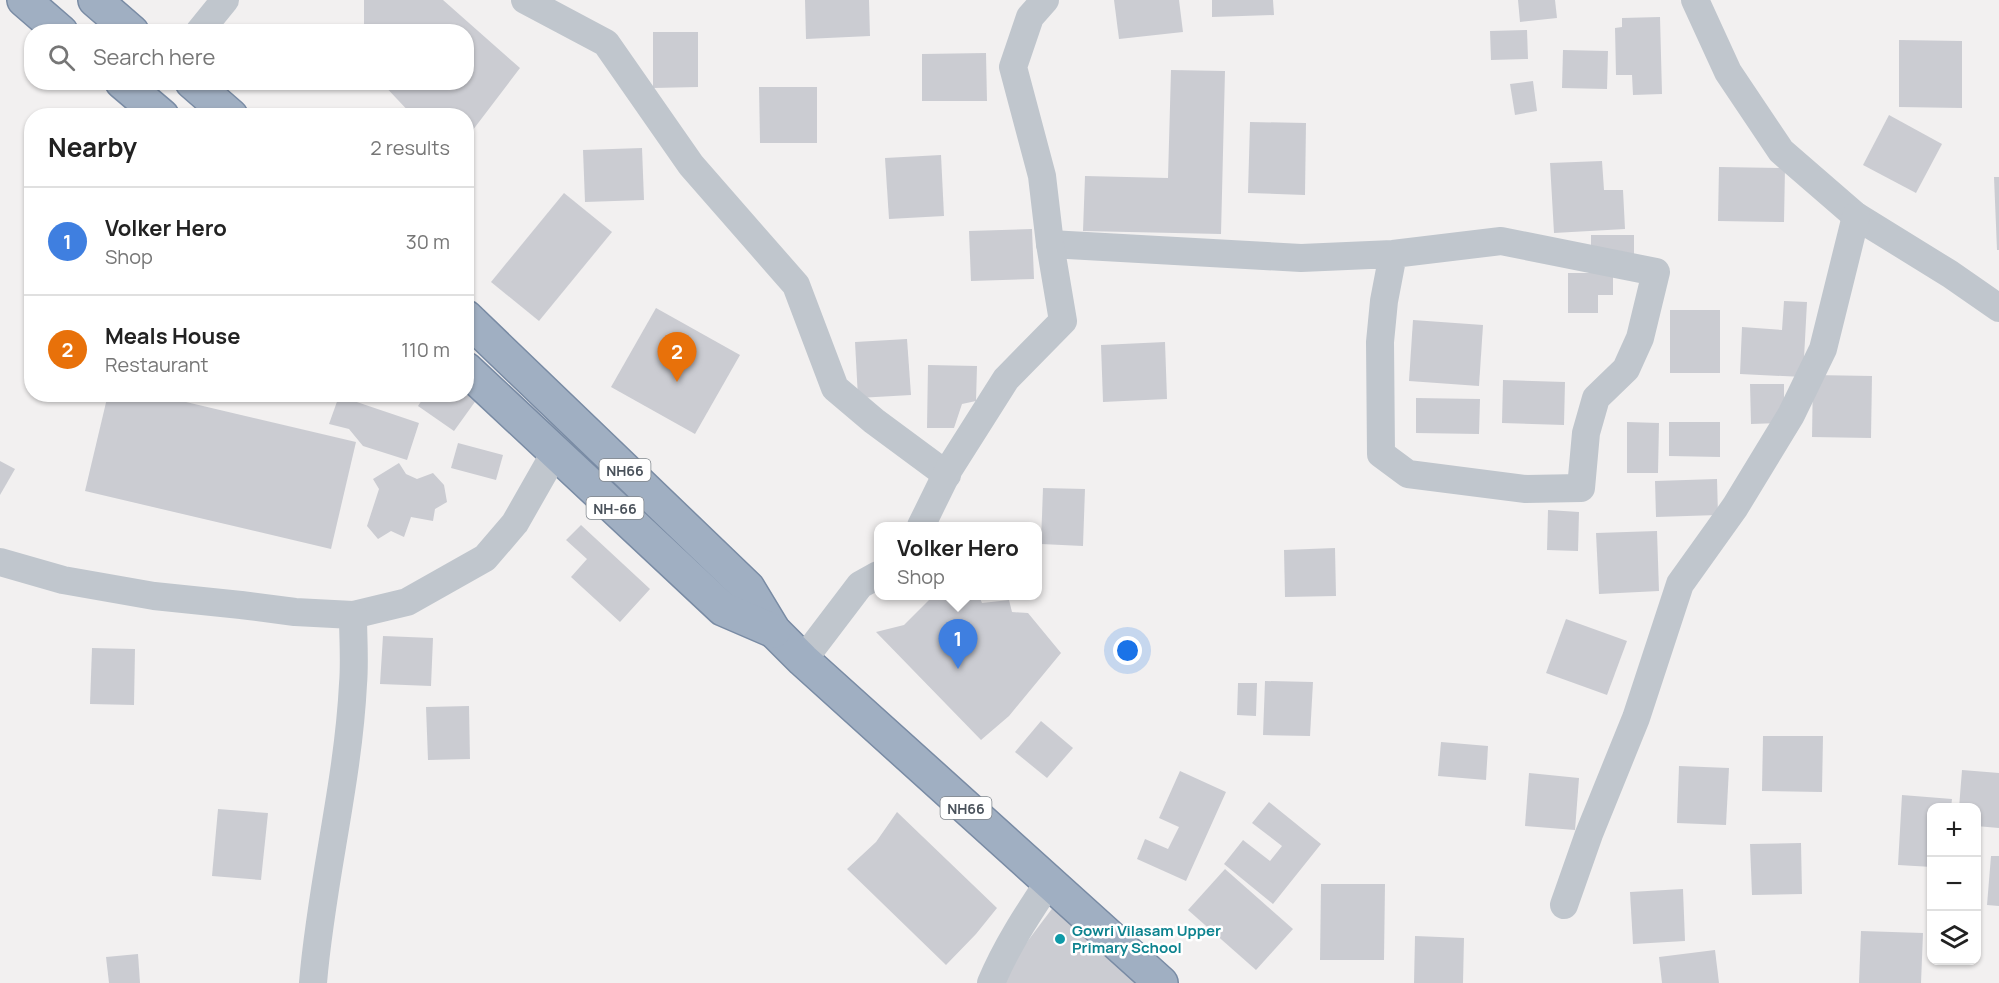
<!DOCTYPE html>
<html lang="en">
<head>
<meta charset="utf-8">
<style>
  :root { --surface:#fff; --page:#f2f2f2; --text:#222; --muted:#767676; --line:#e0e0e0; --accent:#ea580c }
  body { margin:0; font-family:Manrope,sans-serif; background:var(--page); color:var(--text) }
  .controls { position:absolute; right:18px; bottom:18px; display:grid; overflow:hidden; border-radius:12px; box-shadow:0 2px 4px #0004 }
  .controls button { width:54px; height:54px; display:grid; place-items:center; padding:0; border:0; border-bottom:2px solid var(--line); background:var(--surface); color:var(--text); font:30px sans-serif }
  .you { position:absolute; left:1128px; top:651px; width:21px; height:21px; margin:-15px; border:4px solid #fff; border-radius:50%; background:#1a73e8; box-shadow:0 0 0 9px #1a73e833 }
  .badge { display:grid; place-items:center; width:39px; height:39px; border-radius:50%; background:var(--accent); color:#fff; font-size:20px; font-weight:700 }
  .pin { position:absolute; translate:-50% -50px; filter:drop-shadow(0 2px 3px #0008) }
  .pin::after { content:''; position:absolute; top:32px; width:21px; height:18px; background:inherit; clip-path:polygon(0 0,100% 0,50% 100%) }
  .popup { position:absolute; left:874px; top:522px; width:168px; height:78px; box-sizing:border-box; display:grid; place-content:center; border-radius:12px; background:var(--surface); filter:drop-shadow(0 2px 4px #0005); font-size:20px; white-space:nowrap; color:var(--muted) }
  .popup b { font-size:22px; color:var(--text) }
  .popup::after { content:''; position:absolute; left:50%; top:100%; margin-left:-12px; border:12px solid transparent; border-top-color:var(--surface) }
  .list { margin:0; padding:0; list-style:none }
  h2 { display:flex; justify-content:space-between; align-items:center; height:78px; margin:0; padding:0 24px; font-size:26px }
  h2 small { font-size:20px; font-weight:400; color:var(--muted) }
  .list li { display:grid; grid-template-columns:39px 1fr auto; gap:18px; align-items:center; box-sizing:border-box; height:108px; padding:0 24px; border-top:2px solid var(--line) }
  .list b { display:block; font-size:22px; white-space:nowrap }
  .list p { margin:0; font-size:20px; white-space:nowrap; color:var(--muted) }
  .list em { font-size:20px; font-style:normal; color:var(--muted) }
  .icon { flex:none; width:33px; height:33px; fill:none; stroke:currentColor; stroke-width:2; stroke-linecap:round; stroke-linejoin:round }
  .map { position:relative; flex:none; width:1999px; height:983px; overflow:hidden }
  .search { position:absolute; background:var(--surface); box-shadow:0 2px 4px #0004; left:24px; top:24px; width:450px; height:66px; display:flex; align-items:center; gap:15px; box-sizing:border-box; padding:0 21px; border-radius:24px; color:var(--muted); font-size:22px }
  .panel { position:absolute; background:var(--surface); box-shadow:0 2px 4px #0004; left:24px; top:108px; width:450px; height:294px; border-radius:24px }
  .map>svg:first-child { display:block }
</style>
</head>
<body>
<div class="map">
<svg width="1999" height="983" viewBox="0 0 1999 983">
  <rect width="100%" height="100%" fill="#f2f0f0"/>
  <g fill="#cbccd2">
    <polygon points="364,0 443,0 520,68 466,139 466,116 413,116 381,82 466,82 466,32 364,32"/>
    <polygon points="805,0 869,0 870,36 806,39"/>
    <polygon points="1114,0 1179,0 1183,32 1119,39"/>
    <polygon points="1212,0 1273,0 1274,15 1212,17"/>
    <polygon points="1518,0 1555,0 1557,18 1520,22"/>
    <polygon points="1660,17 1662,94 1633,95 1632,75 1616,75 1615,28 1622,27 1622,18"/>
    <polygon points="1527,30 1528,59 1491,60 1490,31"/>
    <polygon points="653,32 698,32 698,87 653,88"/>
    <polygon points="1899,40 1962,41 1962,108 1899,107"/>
    <polygon points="1563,50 1608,51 1607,89 1562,88"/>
    <polygon points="986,53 987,101 922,101 922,54"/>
    <polygon points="1171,70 1225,71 1221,234 1083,231 1085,176 1168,178"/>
    <polygon points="1533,81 1537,111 1515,115 1510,84"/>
    <polygon points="759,87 817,87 817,143 760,143"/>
    <polygon points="1889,115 1942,144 1916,193 1863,165"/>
    <polygon points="1250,122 1306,123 1305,195 1248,193"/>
    <polygon points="642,148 644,200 585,202 583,150"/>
    <polygon points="941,155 944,216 889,219 885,158"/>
    <polygon points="1602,161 1604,190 1623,190 1625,229 1554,233 1550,163"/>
    <polygon points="1719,167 1785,168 1784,222 1718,221"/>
    <polygon points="1994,177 1999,177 1999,250 1997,250"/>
    <polygon points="564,193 612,232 539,321 491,282"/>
    <polygon points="1032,229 1034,279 971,281 969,231"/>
    <rect x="1591" y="235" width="43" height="21"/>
    <polygon points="1568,273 1613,273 1613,295 1598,295 1598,313 1568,313"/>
    <polygon points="1784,301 1807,302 1803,377 1740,374 1742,327 1782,330"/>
    <polygon points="656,308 740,355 695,434 611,387"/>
    <rect x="1670" y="310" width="50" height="63"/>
    <polygon points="1413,320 1483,325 1479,386 1409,381"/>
    <polygon points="907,339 911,395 858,398 855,342"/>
    <polygon points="1165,342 1167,399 1103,402 1101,345"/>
    <polygon points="928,365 977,366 976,401 962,404 954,428 927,428"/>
    <polygon points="1813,375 1872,376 1871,438 1812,437"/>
    <polygon points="1503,380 1565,382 1564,425 1502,423"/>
    <polygon points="1750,384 1784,384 1784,423 1751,424"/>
    <polygon points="466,392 477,399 454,431 418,406 426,394 466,394"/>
    <polygon points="108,394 152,394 356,442 331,549 85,491"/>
    <polygon points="339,396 419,423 407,460 363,446 349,429 329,424"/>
    <polygon points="1416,398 1480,399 1479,434 1416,433"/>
    <polygon points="1627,422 1659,423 1658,473 1627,473"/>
    <polygon points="1669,422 1720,422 1720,457 1669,456"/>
    <polygon points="458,443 503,455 496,480 451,468"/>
    <polygon points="0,461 15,469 0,495"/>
    <polygon points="399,463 406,474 417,479 433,473 444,485 447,502 435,509 433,521 411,517 404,537 391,531 378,539 367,526 379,489 373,479"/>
    <polygon points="1717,479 1718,515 1656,517 1655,481"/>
    <polygon points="1043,488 1085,489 1083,546 1041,544"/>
    <polygon points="1548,510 1579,512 1578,551 1547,550"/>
    <polygon points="581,525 650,589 620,622 571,577 587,559 566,540"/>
    <polygon points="1657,531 1659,591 1599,594 1596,533"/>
    <polygon points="1335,548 1336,596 1285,597 1284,550"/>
    <polygon points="933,596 979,596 982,603 1009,600 1012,612 1028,613 1061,653 1009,716 981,740 876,632 904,625"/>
    <polygon points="1566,619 1627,641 1607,695 1546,673"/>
    <polygon points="383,636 433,638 431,686 380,684"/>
    <polygon points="92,648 135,649 134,705 90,704"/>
    <polygon points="1265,681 1313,682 1310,736 1263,735"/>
    <polygon points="1238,683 1257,683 1256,716 1237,715"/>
    <polygon points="469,706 470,759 428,760 426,707"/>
    <polygon points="1041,721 1073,748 1047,778 1015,752"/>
    <polygon points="1763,736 1823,736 1822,792 1762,791"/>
    <polygon points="1441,742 1488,746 1486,780 1438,776"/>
    <polygon points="1679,766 1729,768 1726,825 1677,823"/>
    <polygon points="1962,770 1999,773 1999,828 1976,826 1976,808 1959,808"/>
    <polygon points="1180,771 1226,792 1186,881 1137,859 1145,839 1168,849 1179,827 1159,818"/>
    <polygon points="1529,773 1579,778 1575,830 1525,826"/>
    <polygon points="1902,795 1952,799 1951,808 1932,808 1932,867 1898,865"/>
    <polygon points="1269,802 1321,844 1273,904 1224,864 1243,840 1270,861 1282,846 1252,823"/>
    <polygon points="218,809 268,813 261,880 212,876"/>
    <polygon points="897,812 997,908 976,934 946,965 847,869 876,842"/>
    <polygon points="1801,843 1802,894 1752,895 1750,844"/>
    <polygon points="1991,856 1999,856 1999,906 1987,905"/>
    <polygon points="1225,869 1293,929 1256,970 1188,910"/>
    <polygon points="1321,884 1385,884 1384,960 1320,960"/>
    <polygon points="1683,889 1685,941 1633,944 1630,892"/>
    <polygon points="1054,906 1138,983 1002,983 1005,971"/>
    <polygon points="1861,931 1923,933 1921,983 1859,983"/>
    <polygon points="1415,936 1464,938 1463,983 1414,983"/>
    <polygon points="1715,950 1719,983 1662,983 1659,957"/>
    <polygon points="138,954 140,983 109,983 106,957"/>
  </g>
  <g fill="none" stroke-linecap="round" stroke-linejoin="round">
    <defs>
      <g id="trunk">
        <polyline points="24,0 61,32"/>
        <polyline points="95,0 132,32"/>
        <polyline points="122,82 162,116"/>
        <polyline points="192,82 231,116"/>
        <polyline points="466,317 748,588 774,631 803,660 1161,983"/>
        <polyline points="466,369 723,609 774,631"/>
      </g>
    </defs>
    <use href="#trunk" stroke="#798ba4" stroke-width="36"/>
    <g stroke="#c0c6cd" stroke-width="28">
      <polyline points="525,0 606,43 691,165 796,285 835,388 874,421 947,475"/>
      <polyline points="1695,0 1728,72 1781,151 1856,216 1950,274 1999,308"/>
      <polyline points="199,32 225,0"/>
      <polyline points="1050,244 1301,258 1393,254 1501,241 1656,272 1640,338 1626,369 1596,398 1586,433 1581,488 1526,489 1408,474 1381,454 1380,342 1384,301 1393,254"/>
      <polyline points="921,526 949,469 1006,379 1063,321 1050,244 1042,176 1013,67 1030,17 1045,0"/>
      <polyline points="0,562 63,580 154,596 241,605 295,612 353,615 407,602 485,558 515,523 556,451"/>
      <polyline points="803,660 860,585 878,575"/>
      <polyline points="1564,905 1589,834 1636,718 1680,584 1735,507 1791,415 1823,349 1856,216"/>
      <path d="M 313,983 C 321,883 348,784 353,684 C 355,661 353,638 353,615"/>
      <path d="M 991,983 C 1006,947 1027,915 1049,882"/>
    </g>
    <use href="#trunk" stroke="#a0afc2" stroke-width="33"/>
  </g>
  <circle fill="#0f9aa8" stroke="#fff" stroke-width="2" cx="1060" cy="939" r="6"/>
  <g text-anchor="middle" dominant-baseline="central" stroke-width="5" stroke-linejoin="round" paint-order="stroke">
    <g fill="#fff" stroke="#80868c" stroke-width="1.5">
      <rect x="599.5" y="459" width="51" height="22" rx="4.5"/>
      <rect x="586.5" y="497" width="57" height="22" rx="4.5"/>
      <rect x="940.5" y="797" width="51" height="22" rx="4.5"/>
    </g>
    <g font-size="14" font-weight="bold" fill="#4a525b">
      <text x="625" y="470">NH66</text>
      <text x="615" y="508">NH-66</text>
      <text x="966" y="808">NH66</text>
    </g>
    <g font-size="15" font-weight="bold" fill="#0d838f" stroke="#fff" text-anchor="start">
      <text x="1072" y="930">Gowri Vilasam Upper<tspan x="1072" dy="17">Primary School</tspan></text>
    </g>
  </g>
</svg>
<div class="controls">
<button>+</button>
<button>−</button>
<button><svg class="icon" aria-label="layers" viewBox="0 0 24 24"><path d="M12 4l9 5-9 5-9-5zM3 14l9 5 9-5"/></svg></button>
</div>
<div class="you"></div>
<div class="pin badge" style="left:958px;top:669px;background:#3f7fe0">1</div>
<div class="popup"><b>Volker Hero</b>Shop</div>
<div class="pin badge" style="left:677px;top:382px;background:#e8710a">2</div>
<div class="search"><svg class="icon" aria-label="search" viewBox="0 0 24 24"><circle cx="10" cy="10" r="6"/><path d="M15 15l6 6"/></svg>Search here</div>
<section class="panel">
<h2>Nearby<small>2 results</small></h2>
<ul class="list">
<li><span class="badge" style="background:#3f7fe0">1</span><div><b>Volker Hero</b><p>Shop</p></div><em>30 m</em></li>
<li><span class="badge" style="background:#e8710a">2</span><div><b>Meals House</b><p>Restaurant</p></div><em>110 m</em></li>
</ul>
</section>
</div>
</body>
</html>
